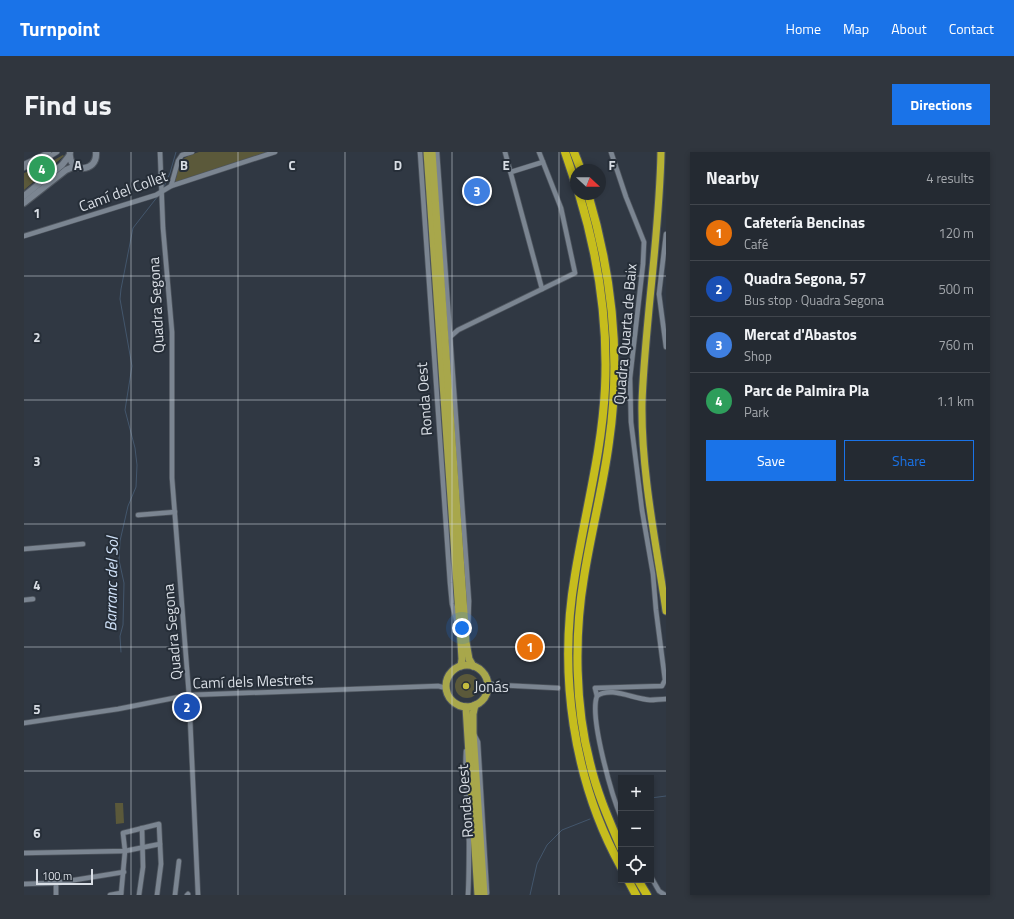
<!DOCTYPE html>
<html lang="en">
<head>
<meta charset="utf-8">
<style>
  :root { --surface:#242a32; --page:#30363e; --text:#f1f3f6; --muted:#a3a7ac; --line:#41464d; --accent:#1a73e8 }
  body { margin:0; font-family:"Titillium Web",sans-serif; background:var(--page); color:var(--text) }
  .controls { position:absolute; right:12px; bottom:12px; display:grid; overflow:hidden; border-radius:0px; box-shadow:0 2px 6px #0003 }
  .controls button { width:36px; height:36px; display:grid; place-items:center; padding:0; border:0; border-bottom:1px solid var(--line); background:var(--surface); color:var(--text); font:20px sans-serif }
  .compass { position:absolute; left:546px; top:12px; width:36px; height:36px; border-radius:50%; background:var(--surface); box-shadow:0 2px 6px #0003; rotate:112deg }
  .scale { position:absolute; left:12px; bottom:10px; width:57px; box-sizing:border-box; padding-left:4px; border:2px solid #d9dee5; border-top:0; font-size:11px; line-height:14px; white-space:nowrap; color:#d9dee5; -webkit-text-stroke:3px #262e38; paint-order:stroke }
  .you { position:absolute; left:438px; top:476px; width:14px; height:14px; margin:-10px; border:3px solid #fff; border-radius:50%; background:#1a73e8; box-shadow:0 0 0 6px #1a73e833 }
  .badge { display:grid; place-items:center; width:26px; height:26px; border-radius:50%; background:var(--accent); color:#fff; font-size:13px; font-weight:700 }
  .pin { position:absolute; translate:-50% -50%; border:2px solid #fff; box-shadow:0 1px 4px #0006 }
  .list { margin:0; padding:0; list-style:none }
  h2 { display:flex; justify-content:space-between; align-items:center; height:52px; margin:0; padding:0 16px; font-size:17px }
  h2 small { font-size:13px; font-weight:400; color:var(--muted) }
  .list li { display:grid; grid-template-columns:26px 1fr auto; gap:12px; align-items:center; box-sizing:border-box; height:56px; padding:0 16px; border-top:1px solid var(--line) }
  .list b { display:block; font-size:15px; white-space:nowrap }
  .list p { margin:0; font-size:13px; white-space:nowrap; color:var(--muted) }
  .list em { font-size:13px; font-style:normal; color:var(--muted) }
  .actions { display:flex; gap:8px; padding:12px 16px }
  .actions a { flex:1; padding:9px 0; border:1px solid var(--accent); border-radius:0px; text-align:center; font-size:14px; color:var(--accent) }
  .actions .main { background:var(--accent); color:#fff }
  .icon { flex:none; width:22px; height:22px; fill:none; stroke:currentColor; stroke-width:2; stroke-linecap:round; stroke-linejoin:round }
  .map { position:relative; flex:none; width:642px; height:743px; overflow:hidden; border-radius:0px }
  header { display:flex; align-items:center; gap:24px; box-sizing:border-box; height:56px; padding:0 20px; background:var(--accent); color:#fff }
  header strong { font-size:19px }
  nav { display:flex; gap:22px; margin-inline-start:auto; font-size:14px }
  .intro { display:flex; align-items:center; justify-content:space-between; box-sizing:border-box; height:96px; padding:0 24px }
  h1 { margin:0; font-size:28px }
  .button { padding:10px 18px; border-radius:0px; background:var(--accent); color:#fff; font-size:14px; font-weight:700 }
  main { display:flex; gap:24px; padding:0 24px }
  aside { flex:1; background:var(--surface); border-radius:0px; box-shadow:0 2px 6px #0003 }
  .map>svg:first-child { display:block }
</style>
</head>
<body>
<header>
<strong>Turnpoint</strong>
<nav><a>Home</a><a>Map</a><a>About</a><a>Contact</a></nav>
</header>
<div class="intro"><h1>Find us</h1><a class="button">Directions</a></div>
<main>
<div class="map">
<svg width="642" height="743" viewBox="0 0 642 743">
  <rect width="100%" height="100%" fill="#303843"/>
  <g fill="#5b593a">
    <path d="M 175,0 L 244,0 L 151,31 C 156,10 153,7 175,0 Z"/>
    <polygon points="39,3 40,4 0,38 0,21 23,12"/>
    <circle cx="443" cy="534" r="12"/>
    <polygon points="91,651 99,651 100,671 92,672"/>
  </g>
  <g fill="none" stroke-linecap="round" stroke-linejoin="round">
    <g stroke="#43566c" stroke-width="1">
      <polyline points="140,35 146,21 152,0"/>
      <polyline points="97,500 96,484 99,473 100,431 95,408 96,389 104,354 112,335 113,313 111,296 101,258 108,214 96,147 97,137 109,76 134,44"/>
      <polyline points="627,646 642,644"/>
      <polyline points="597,656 597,655"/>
      <polyline points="506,743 513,712 523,693 538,678 566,667"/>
    </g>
    <defs>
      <g id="minor">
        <polyline points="136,0 139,76 148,180 148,326 165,543 174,743"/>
        <polyline points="396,0 426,431 428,452 431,463 434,480"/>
        <polyline points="413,0 445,449 444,479"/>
        <polyline points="481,0 518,137"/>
        <polyline points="0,12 25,0"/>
        <polyline points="0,16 20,8 33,0"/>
        <polyline points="487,20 519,10"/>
        <polyline points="147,34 154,9 158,3 168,0"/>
        <polyline points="642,82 635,142 642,195"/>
        <polyline points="0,84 132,43 147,34 251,0"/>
        <polyline points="426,185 434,178 551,121 537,56 515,0"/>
        <polyline points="114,363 151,360"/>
        <polyline points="0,397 59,392"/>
        <polyline points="0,448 9,447"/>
        <polyline points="463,530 471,533 534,536"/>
        <polyline points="463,536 471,533"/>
        <polyline points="573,544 571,536 638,534 641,528 632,458 629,422 618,358 607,270 606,226 619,112 620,90 602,45 587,0"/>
        <polyline points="0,571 94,557 165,543 414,534 422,536"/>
        <polyline points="451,584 454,590 463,741"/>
        <path d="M 442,599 C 440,630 444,660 445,690 C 445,708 445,725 444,743"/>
        <path d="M 597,665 C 588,644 565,565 573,544 C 587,534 609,547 626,548 C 631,548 637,547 642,547"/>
        <polyline points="0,701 101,699 136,692"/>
        <polyline points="627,725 635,739 641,743"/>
        <polyline points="32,731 32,743"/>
        <polyline points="0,732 32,731 100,720"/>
        <polyline points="86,743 97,741"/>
        <polyline points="97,743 101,699 99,681 135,672 137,712 133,743"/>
        <polyline points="115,743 119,715 118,676"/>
        <polyline points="151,743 155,709"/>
        <polyline points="163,743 164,742"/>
      </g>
      <g id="secondary">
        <path d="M 46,0 C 43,21 74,22 72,0"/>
        <polyline points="0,44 38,13 45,4"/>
        <polyline points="0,51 42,18 51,14"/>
      </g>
      <g id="primary">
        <polyline points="403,0 437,491 438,507 437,514"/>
        <polyline points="408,0 442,490 445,507 449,514"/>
        <circle cx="443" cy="534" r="21"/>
        <polyline points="451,553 449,562 449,580 460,743"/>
        <polyline points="442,555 454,743"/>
      </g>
      <path id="trunk" d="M 637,0 C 636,53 630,105 625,157 C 622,189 619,220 618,251 C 617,320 632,391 642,459"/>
      <g id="motorway">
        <polyline points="541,0 552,33"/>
        <polyline points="550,0 557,18"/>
        <path d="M 555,42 C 574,104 584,171 581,236 C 578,299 561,361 551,423 C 534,521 549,628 597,715"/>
        <path d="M 564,42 C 588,122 597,207 585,290 C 579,336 567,380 560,425 C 550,484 551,554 566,611 C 573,641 585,668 597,696"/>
        <polyline points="604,728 612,743"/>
        <polyline points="614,728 623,743"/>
      </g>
    </defs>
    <use href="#minor" stroke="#4e555e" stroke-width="6"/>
    <use href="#secondary" stroke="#4e555e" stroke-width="8"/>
    <use href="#primary" stroke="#4e555e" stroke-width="9"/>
    <use href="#trunk" stroke="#4e555e" stroke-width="9"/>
    <use href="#motorway" stroke="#4e555e" stroke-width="10"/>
    <use href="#minor" stroke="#7b8591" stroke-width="4.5"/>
    <use href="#secondary" stroke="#7b8591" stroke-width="6"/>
    <use href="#primary" stroke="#a8a74b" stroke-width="7"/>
    <use href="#trunk" stroke="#b7b234" stroke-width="7"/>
    <use href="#motorway" stroke="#c6bd1d" stroke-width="8"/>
  </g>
  <path fill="none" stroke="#d9dee5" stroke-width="1" stroke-opacity="0.55" d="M 107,0 L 107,743M 214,0 L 214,743M 321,0 L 321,743M 428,0 L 428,743M 535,0 L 535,743M 0,124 L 642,124M 0,248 L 642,248M 0,372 L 642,372M 0,495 L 642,495M 0,619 L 642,619"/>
  <circle fill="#c4bc3e" stroke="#262e38" stroke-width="1.5" cx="442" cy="534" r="4"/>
  <g text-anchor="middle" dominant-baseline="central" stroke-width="4" stroke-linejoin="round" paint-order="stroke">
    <g font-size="15" fill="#d9dee5" stroke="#262e38">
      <text transform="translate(99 39) rotate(-20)">Camí del Collet</text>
      <text transform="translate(132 153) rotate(-93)">Quadra Segona</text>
      <text transform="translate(601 182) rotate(-85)">Quadra Quarta de Baix</text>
      <text transform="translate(400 247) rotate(-94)">Ronda Oest</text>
      <text transform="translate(148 480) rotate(-95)">Quadra Segona</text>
      <text transform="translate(229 529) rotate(-2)">Camí dels Mestrets</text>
      <text transform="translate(441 649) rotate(-94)">Ronda Oest</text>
    </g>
    <g font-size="15" fill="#d9dee5" stroke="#262e38" text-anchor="start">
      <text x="450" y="534">Jonás</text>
    </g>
    <g font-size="16" font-style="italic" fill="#d2e4fb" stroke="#262e38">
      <text transform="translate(87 432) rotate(-89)">Barranc del Sol</text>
    </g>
  </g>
  <g font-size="13" text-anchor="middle" font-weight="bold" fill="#d9dee5" stroke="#262e38" stroke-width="4" stroke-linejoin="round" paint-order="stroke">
    <text x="54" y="18">A</text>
    <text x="160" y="18">B</text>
    <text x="268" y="18">C</text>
    <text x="374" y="18">D</text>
    <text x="482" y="18">E</text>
    <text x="588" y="18">F</text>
    <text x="13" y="66">1</text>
    <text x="13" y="190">2</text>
    <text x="13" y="314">3</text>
    <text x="13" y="438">4</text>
    <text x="13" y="562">5</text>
    <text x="13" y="686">6</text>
  </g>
</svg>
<div class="controls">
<button>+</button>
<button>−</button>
<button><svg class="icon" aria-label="locate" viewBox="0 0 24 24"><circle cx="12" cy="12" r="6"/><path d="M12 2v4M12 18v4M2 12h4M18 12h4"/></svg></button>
</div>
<svg class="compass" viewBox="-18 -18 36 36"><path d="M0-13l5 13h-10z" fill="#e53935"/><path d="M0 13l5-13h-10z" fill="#a3a7ac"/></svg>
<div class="scale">100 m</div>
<div class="you"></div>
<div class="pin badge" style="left:506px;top:495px;background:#e8710a">1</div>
<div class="pin badge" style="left:163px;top:555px;background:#1a4fb4">2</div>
<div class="pin badge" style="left:453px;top:39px;background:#3f7fe0">3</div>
<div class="pin badge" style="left:18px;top:17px;background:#2e9e5b">4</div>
</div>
<aside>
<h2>Nearby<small>4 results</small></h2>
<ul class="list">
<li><span class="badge" style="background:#e8710a">1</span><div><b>Cafetería Bencinas</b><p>Café</p></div><em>120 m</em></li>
<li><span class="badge" style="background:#1a4fb4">2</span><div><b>Quadra Segona, 57</b><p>Bus stop · Quadra Segona</p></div><em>500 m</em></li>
<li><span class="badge" style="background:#3f7fe0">3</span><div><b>Mercat d'Abastos</b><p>Shop</p></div><em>760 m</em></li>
<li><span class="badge" style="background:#2e9e5b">4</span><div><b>Parc de Palmira Pla</b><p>Park</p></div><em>1.1 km</em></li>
</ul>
<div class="actions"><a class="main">Save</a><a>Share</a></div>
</aside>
</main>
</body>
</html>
